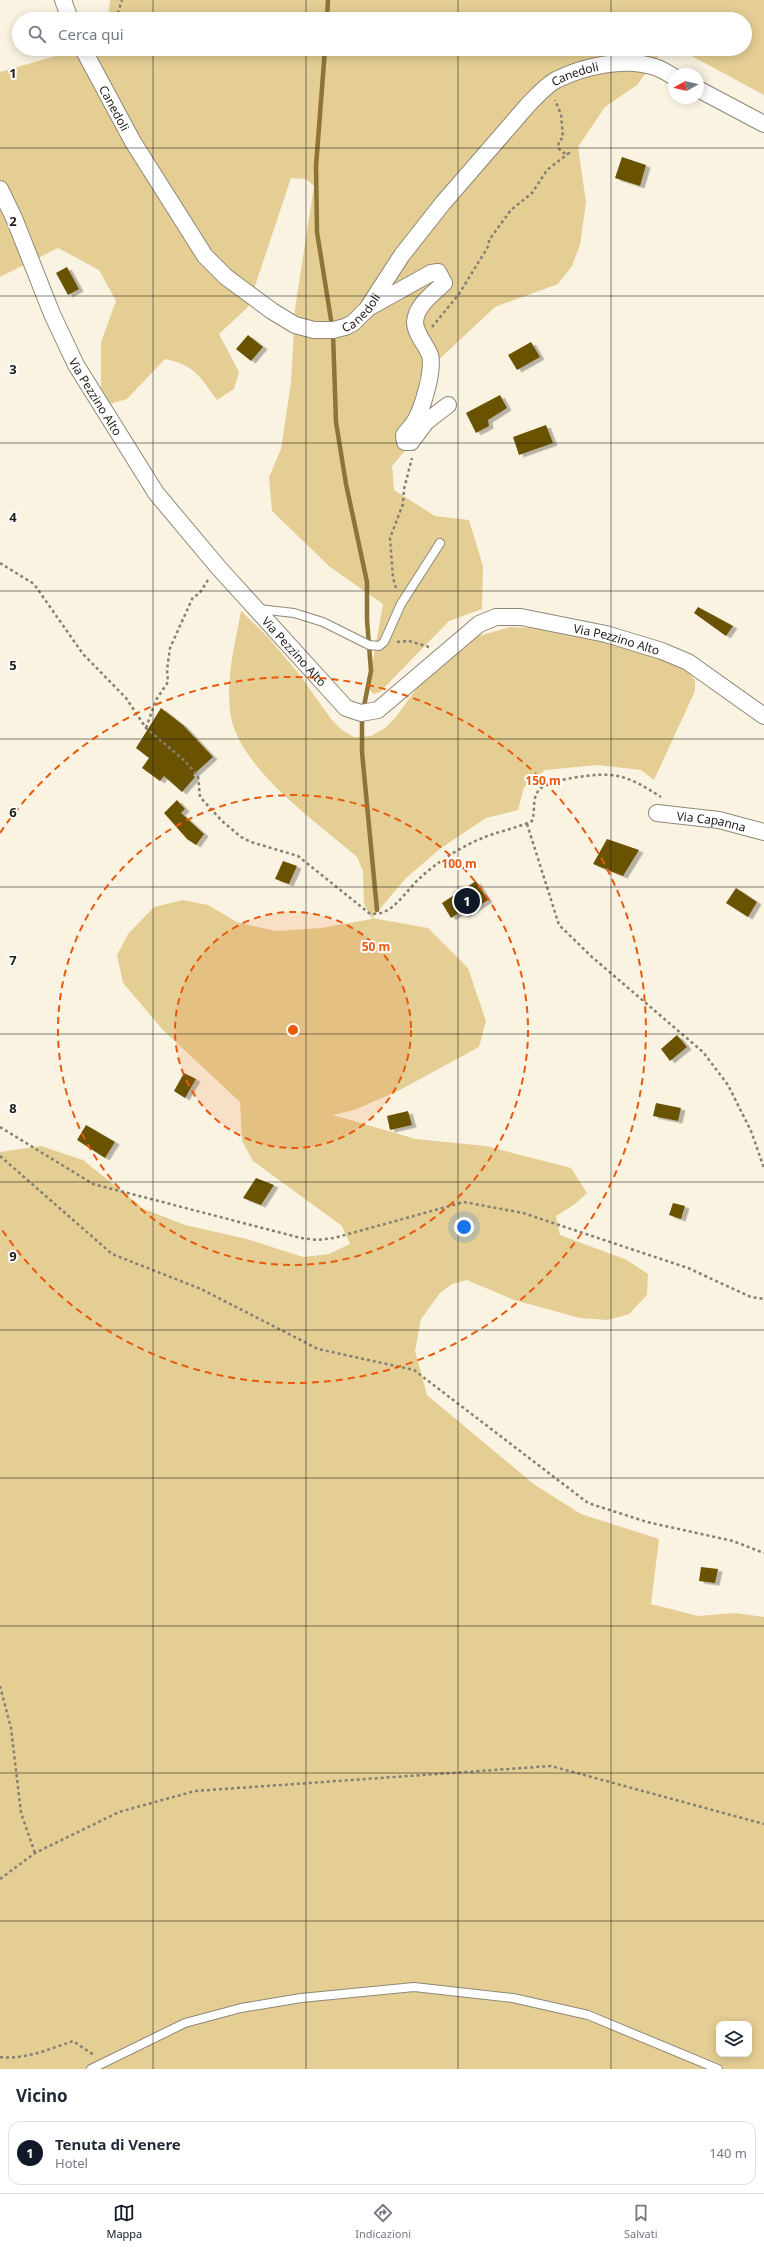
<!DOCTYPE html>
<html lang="it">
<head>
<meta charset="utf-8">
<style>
  :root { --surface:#fff; --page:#f2f2f3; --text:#1f2937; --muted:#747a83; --line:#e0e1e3; --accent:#111827 }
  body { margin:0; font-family:"Noto Sans",sans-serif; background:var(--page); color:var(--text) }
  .controls { position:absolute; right:12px; bottom:12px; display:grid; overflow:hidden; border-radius:8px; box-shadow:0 2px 10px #0003 }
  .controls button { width:36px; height:36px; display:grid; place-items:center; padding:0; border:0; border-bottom:1px solid var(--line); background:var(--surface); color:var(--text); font:20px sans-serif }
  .compass { position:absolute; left:668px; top:68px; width:36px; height:36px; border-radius:50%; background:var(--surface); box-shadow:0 2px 10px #0003; rotate:262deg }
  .you { position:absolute; left:464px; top:1227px; width:14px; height:14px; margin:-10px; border:3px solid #fff; border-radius:50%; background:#1a73e8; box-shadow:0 0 0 6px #1a73e833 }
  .badge { display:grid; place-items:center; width:26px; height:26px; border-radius:50%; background:var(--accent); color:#fff; font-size:13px; font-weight:700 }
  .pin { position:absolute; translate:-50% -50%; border:2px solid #fff; box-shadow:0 1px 4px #0006 }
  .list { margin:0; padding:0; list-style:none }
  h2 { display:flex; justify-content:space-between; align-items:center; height:52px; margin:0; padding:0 16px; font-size:17px }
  h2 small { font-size:13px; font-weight:400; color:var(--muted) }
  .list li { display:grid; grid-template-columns:26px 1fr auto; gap:12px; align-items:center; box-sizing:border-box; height:64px; margin:0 8px 8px; padding:0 8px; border:1px solid var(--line); border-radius:12px }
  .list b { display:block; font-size:15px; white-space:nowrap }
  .list p { margin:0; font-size:13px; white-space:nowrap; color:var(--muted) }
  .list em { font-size:13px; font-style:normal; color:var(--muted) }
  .icon { flex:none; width:22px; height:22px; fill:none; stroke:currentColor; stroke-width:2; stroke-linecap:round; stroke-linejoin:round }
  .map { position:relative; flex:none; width:764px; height:2069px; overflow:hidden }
  .search { position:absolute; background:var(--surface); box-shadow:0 2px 10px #0003; left:12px; right:12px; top:12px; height:44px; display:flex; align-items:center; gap:10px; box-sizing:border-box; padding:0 14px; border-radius:22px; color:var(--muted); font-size:15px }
  .sheet { height:124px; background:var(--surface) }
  nav { display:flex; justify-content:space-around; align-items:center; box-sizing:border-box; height:56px; border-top:1px solid var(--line); background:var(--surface); font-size:11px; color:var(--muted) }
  nav a { display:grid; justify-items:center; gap:2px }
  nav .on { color:var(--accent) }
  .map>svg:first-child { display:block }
</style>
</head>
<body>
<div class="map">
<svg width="764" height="2069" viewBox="0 0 764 2069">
  <defs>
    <filter id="shadow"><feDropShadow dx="4.5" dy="2.5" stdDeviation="0" flood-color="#0004"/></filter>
  </defs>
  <rect width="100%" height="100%" fill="#faf3e1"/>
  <g fill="#e5ce94" fill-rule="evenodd">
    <path d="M 110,0 L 764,0 L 764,95 L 688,54 L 661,53 L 637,85 L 605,107 L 578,147 L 586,202 L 580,245 L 572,266 L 558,284 L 495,307 L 419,378 L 420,388 L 437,413 L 392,466 L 394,490 L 435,516 L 469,520 L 483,566 L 482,609 L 449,621 L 380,692 L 374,694 L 368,688 L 383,604 L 330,567 L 272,511 L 269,477 L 281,449 L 291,383 L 295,309 L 314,186 L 306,179 L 291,178 L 248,307 L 219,334 L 239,372 L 234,389 L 217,400 C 200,377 195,365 165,359 L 127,399 L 109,404 L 101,397 L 101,342 L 116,301 L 99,270 L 58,248 L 0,277 L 0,72 L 80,49 L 745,49 L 745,19 L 108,19 Z"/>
    <path d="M 241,611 L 268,637 L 299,674 L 331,719 L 342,730 L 354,737 L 371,736 L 385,728 L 396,717 L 422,681 L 475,637 L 510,627 L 544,629 L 645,649 L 684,668 L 695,680 L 695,691 L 654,780 L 641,770 L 597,765 L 545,770 L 524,787 L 518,810 L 486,818 L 441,848 L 406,878 L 372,918 L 428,928 L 468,968 L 486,1021 L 479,1047 L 396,1092 L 354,1110 L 333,1115 L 416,1139 L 486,1146 L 571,1168 L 587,1193 L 575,1204 L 556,1216 L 560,1235 L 627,1260 L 648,1274 L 647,1295 L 629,1314 L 608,1320 L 580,1318 L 514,1300 L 467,1280 L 452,1284 L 440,1293 L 421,1319 L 415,1351 L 427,1395 L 535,1485 L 581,1514 L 659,1539 L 651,1604 L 698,1616 L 735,1613 L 764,1617 L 764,2069 L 0,2069 L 0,1152 L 41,1146 L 83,1160 L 144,1209 L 185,1225 L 247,1239 L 303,1257 L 329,1254 L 350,1244 L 342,1226 L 253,1161 L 242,1141 L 240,1102 L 163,1030 L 123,983 L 117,955 L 128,934 L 154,907 L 183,900 L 208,905 L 237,922 L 276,931 L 321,928 L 372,919 L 364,904 L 363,871 L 357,857 C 317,822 236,767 230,711 C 226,677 235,644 241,611 ZM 719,2024 L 749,2024 L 749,2054 L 719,2054 Z"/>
  </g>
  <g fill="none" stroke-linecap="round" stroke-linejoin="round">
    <g stroke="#8c7536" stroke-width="4.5">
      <polyline points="327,19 328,0"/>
      <polyline points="325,49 316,166 317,232 332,326"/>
      <polyline points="333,333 336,422 346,484 367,582 367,620 371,671 362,716 362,752 377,910"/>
    </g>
  </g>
  <g fill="#695205" filter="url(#shadow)">
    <polygon points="622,157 646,165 640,186 615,178"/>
    <polygon points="67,267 79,289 68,295 56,273"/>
    <polygon points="248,335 263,347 251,361 236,349"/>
    <polygon points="531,342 540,357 517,370 508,355"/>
    <polygon points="500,395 507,408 488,420 489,426 476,433 466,413"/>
    <polygon points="546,425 553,443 519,455 513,437"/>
    <polygon points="698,607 733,626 726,636 694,613"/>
    <polygon points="161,708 183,725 213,757 193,775 195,777 182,792 164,776 160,781 142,768 149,758 136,748"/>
    <polygon points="177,800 185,809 181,813 204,834 196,845 187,839 164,813"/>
    <polygon points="607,839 639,850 623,876 593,864"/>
    <polygon points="283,861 297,866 289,884 275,879"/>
    <polygon points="476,881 488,900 464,915 462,911 451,918 442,903"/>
    <polygon points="736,888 757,902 748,917 726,903"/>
    <polygon points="677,1035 687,1047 670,1061 661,1049"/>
    <polygon points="184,1073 196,1079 185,1098 174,1091"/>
    <polygon points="656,1103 681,1108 678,1121 653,1116"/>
    <polygon points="408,1111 412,1125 390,1130 387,1116"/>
    <polygon points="86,1125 115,1142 105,1158 77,1140"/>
    <polygon points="256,1178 274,1185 261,1205 243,1198"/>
    <polygon points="673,1203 685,1206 681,1219 669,1215"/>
    <polygon points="701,1567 718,1569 715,1583 699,1581"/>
  </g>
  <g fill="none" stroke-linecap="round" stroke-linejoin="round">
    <defs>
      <g id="lane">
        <polyline points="259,609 294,613 323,622 369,645 379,646 384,642 401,604 440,543"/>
        <polyline points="91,2069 185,2023 241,2008 301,1998 414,1987 513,1998 588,2015 718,2069"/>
      </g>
      <g id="street">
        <polyline points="63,0 70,19"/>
        <path id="s1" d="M 83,49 L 133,142 L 205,256 L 226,277 L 272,311 L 295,325 L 314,330 L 333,330 L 345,327 L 353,323 L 367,309 L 402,255 L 443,203 L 527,106 C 536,97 545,86 556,80 C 584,66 625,57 655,67 C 661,69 668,73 674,77"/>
        <polyline points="698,89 764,124"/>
        <path id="s2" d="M 0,189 L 14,218 L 52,314 L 76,365 L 156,493 L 218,567 L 346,708 L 361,713 L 378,710 L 479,624 L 496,617 L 521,617 L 606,634 L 662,651 L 688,662 L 764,716"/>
        <path d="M 370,307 L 431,273 L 438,272 L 444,283 C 433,294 416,305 415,322 C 415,333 426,345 430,355 C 434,370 423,407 415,421 C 412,426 408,430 404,435 L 405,442 L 411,442 L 426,422 L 448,405"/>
        <path id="s3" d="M 657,813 L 719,820 L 764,832"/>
      </g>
    </defs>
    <use href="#lane" stroke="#8e8877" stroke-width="10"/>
    <use href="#street" stroke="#8e8877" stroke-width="18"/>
    <g stroke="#848074" stroke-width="2.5" stroke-dasharray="3 3" stroke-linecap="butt">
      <polyline points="116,19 122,0"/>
      <polyline points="101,52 107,49"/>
      <polyline points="432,327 459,294 489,245 489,240 511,210 532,193 547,170 569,153 564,153 558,148 559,141 563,138 561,114 555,100"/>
      <path d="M 0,563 L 34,584 L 83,654 L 126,698 L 146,728 L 185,761 L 198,776 L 200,797 L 222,821 L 241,837 L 251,842 L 298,856 L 369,913 C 391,919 406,890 420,878 C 438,861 462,846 485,837 C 500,831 517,828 532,821 C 536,810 531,798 540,789 C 547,782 562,780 572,778 C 615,771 625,774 661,797"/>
      <polyline points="396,588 393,578 390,538 403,504 404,489 412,458"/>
      <polyline points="397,642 409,641 429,647"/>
      <polyline points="146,728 156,700 168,682 167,670 170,648 193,597 199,594 208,580"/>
      <polyline points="527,824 559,925 592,957 703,1052 728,1085 751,1131 764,1168"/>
      <polyline points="0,1127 93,1184 301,1238 317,1240 334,1238 464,1202 523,1213 688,1268 751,1297 764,1299"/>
      <polyline points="0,1156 112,1254 201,1289 318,1349 414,1370 588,1503 647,1522 733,1541 764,1553"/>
      <polyline points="0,1686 11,1728 21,1813 35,1853"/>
      <polyline points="0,1879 35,1853 119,1812 195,1791 551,1766 764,1824"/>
      <path d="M 0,2057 C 24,2060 50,2049 73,2041 L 94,2055"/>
    </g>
    <use href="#lane" stroke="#fff" stroke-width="8"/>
    <use href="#street" stroke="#fff" stroke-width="16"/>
  </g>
  <path fill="none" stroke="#1f1c16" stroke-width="1" stroke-opacity="0.55" d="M 153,0 L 153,19M 306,0 L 306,19M 458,0 L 458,19M 611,0 L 611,19M 153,49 L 153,2069M 306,49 L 306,2069M 458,49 L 458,2069M 611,49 L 611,2069M 0,148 L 764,148M 0,296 L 764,296M 0,443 L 764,443M 0,591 L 764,591M 0,739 L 764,739M 0,887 L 764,887M 0,1034 L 764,1034M 0,1182 L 764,1182M 0,1330 L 764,1330M 0,1478 L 764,1478M 0,1626 L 764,1626M 0,1773 L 764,1773M 0,1921 L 764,1921"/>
  <circle cx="293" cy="1030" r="118" fill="#e8590c" fill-opacity=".12"/>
  <g fill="none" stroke="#e8590c" stroke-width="2" stroke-dasharray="7 5">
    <circle cx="293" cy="1030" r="118"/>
    <circle cx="293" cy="1030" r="235"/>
    <path d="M0 833A353 353 0 1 1 0 1227"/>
  </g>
  <g text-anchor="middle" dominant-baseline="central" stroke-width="4" stroke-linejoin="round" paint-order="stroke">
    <g font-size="12" fill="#1f1c16" stroke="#fff">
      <text stroke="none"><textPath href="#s1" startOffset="752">Canedoli</textPath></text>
      <text stroke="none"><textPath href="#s1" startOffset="67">Canedoli</textPath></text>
      <text stroke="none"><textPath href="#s1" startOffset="427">Canedoli</textPath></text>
      <text stroke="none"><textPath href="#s2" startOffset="229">Via Pezzino Alto</textPath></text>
      <text stroke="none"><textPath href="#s2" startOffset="937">Via Pezzino Alto</textPath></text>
      <text stroke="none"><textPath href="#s2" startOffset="553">Via Pezzino Alto</textPath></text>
      <text stroke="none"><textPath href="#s3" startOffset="55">Via Capanna</textPath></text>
    </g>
  </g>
  <g font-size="13" text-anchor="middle" font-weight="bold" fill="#1f1c16" stroke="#fff" stroke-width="4" stroke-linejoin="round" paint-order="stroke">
    <text x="13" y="78">1</text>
    <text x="13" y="226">2</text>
    <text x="13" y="374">3</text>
    <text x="13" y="522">4</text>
    <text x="13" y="670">5</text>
    <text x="13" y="817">6</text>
    <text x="13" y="965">7</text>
    <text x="13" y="1113">8</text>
    <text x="13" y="1261">9</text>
  </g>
  <circle cx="293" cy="1030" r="6" fill="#e8590c" stroke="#fff" stroke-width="2"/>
  <g font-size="12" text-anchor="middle" font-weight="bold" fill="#e8590c" stroke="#fff" stroke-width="4" stroke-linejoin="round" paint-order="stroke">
    <text x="543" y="785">150 m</text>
    <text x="459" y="868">100 m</text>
    <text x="376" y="951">50 m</text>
  </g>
</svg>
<div class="controls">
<button><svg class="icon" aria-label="layers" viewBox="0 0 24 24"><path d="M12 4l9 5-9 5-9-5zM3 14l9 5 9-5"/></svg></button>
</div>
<svg class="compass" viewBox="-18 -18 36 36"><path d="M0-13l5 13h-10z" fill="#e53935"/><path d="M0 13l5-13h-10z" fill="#747a83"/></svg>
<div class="you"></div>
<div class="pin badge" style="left:467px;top:901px">1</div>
<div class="search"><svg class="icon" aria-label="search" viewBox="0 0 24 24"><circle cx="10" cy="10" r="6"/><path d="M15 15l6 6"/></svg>Cerca qui</div>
</div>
<section class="sheet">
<h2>Vicino<small></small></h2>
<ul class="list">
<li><span class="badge">1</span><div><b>Tenuta di Venere</b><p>Hotel</p></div><em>140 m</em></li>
</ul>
</section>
<nav>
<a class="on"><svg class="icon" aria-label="map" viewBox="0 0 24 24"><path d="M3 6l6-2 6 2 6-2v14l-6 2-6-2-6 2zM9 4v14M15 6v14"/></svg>Mappa</a>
<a><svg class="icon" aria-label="directions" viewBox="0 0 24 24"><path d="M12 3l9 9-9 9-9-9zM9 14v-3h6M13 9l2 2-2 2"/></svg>Indicazioni</a>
<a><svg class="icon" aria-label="saved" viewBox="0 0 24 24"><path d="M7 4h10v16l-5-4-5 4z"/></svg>Salvati</a>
</nav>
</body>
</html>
